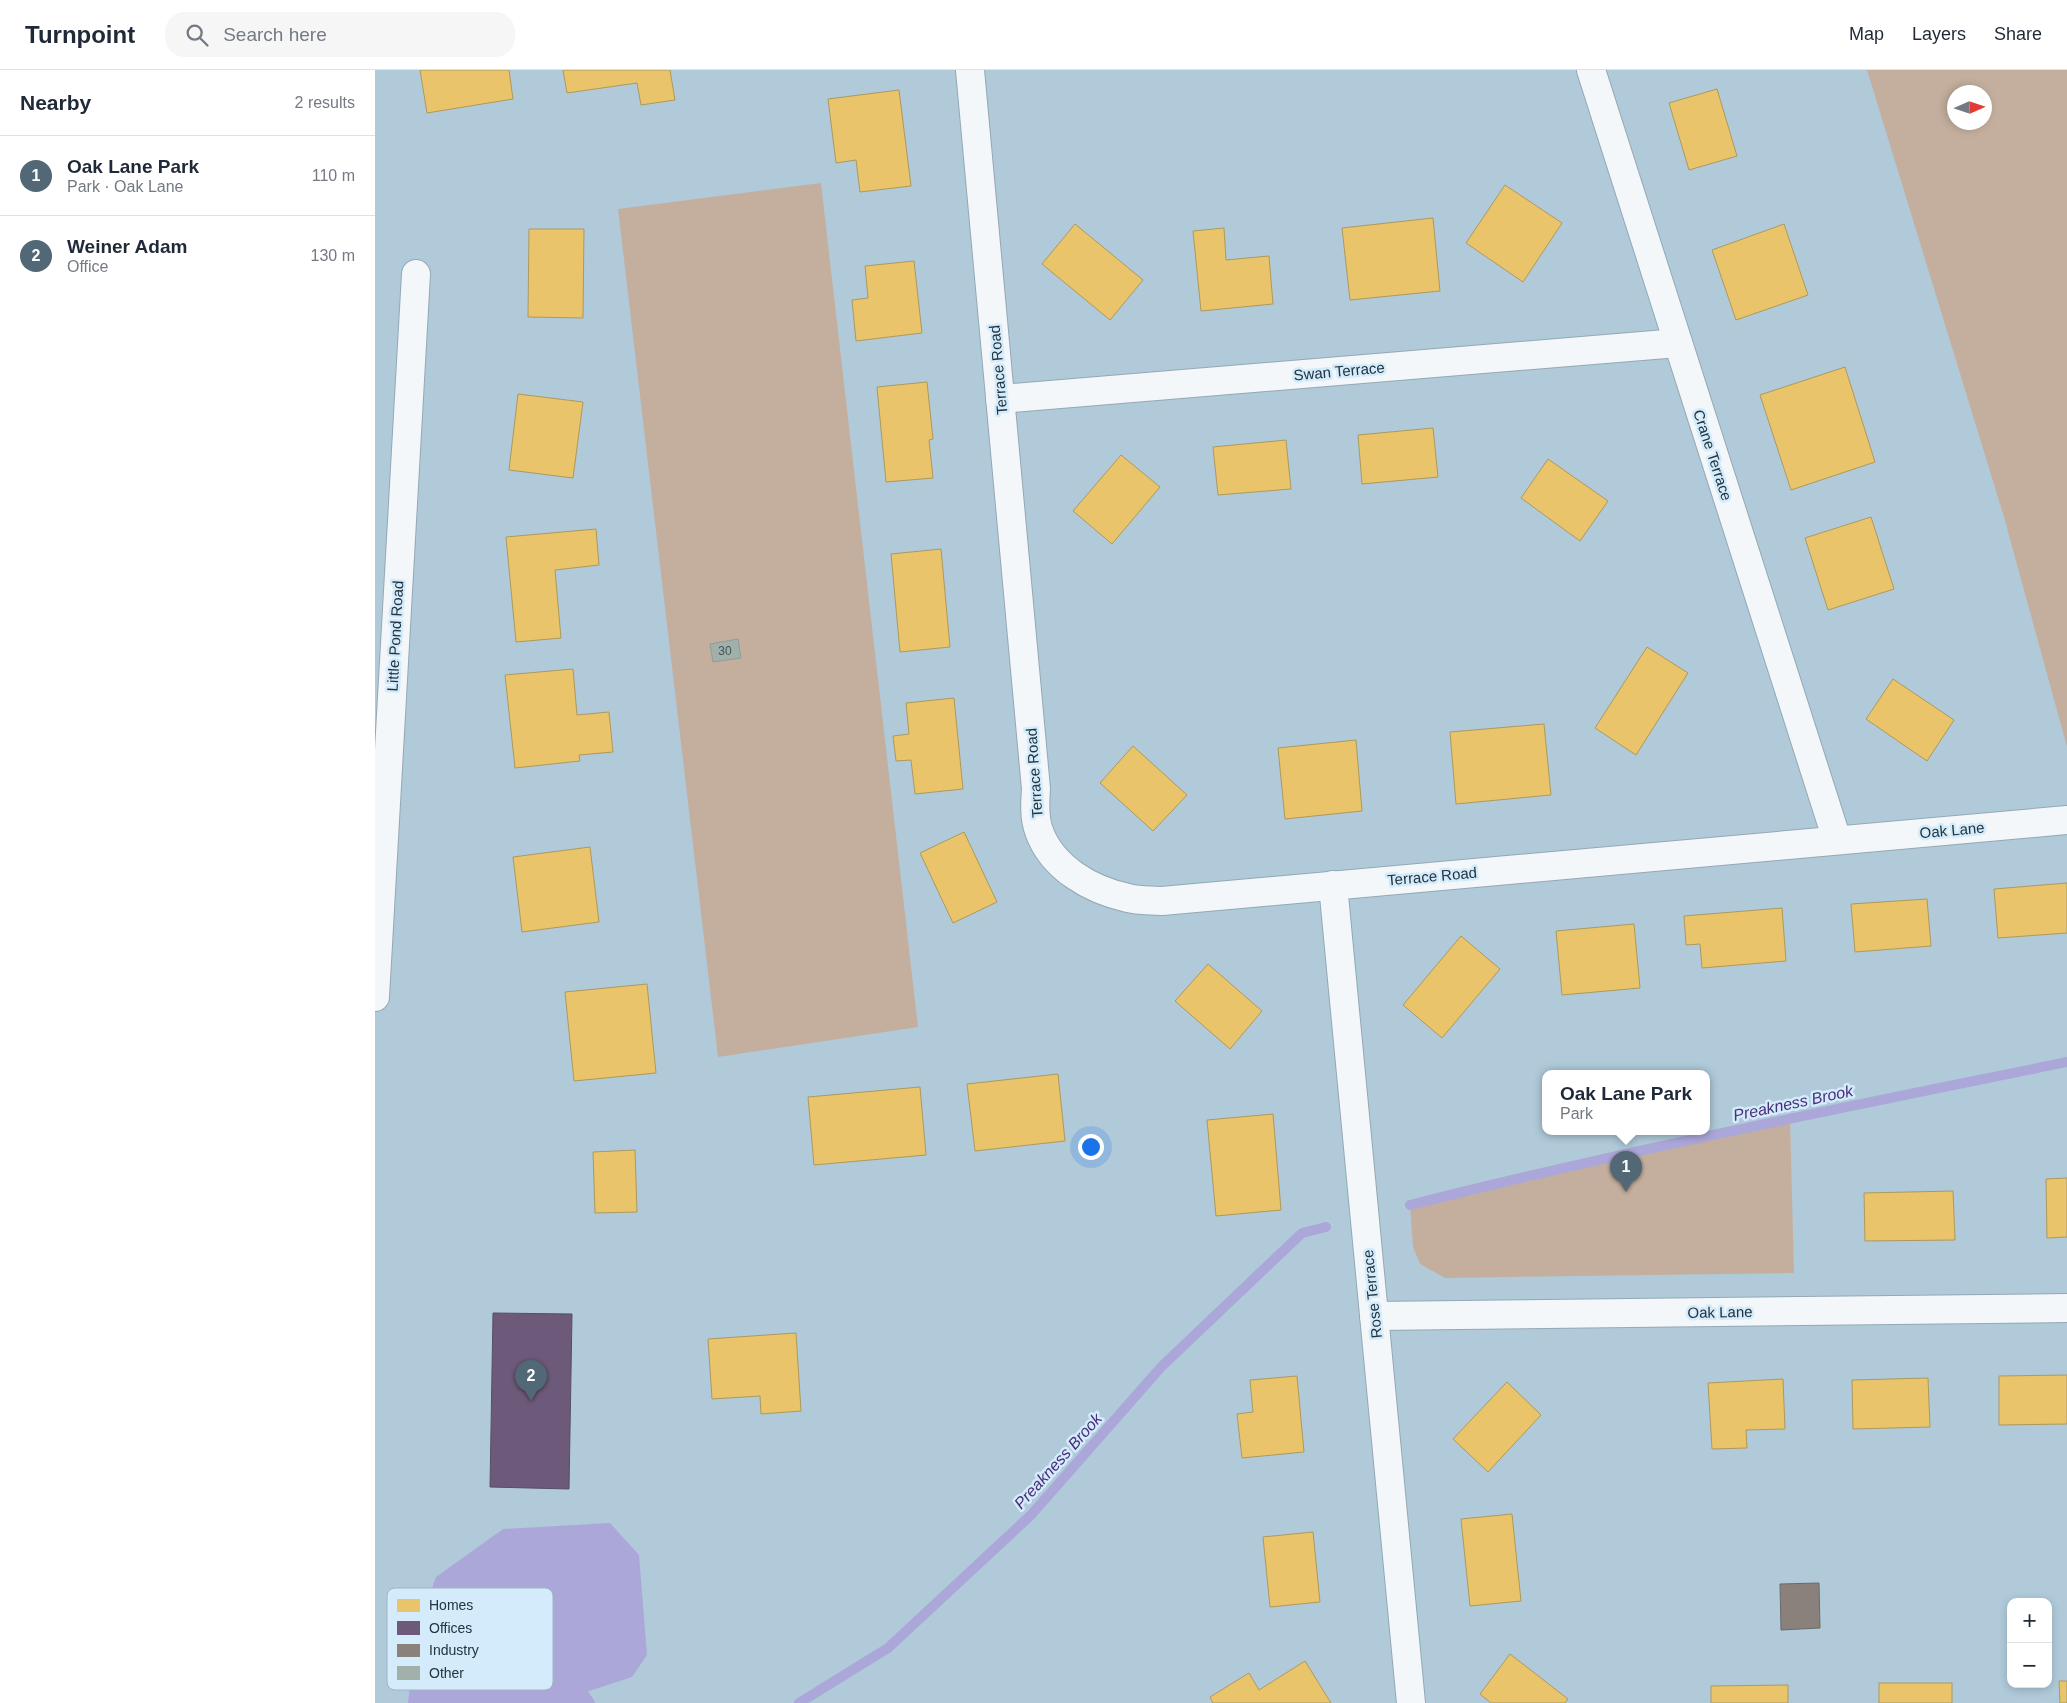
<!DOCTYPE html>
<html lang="en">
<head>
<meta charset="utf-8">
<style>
  :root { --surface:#fff; --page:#f6f6f7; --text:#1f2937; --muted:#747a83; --line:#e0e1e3; --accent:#536876 }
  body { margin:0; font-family:Arial,sans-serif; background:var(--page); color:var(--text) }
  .controls { position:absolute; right:15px; bottom:15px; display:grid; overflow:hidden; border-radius:10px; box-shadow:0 2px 8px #0003 }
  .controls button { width:45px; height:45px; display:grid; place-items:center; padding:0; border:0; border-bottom:1px solid var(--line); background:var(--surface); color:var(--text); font:25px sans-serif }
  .compass { position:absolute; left:1572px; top:15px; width:45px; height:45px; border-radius:50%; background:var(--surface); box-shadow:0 2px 8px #0003; rotate:87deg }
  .you { position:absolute; left:715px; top:1076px; width:18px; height:18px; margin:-12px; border:4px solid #fff; border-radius:50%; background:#1a73e8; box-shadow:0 0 0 8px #1a73e833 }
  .badge { display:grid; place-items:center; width:32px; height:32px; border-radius:50%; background:var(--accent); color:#fff; font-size:16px; font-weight:700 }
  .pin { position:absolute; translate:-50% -41px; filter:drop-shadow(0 1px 2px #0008) }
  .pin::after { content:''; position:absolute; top:26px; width:18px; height:15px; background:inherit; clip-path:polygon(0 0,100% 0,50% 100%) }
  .popup { position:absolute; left:1167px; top:1000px; width:168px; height:65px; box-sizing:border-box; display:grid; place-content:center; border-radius:10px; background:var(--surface); filter:drop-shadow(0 1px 4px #0005); font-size:16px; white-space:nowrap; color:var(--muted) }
  .popup b { font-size:19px; color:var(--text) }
  .popup::after { content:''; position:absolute; left:50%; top:100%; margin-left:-10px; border:10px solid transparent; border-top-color:var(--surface) }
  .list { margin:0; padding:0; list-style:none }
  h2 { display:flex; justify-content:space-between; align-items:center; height:65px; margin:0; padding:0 20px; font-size:21px }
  h2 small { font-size:16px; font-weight:400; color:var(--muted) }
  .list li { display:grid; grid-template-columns:32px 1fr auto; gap:15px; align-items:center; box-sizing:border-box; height:80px; padding:0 20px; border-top:1px solid var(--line) }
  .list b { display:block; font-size:19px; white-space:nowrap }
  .list p { margin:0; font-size:16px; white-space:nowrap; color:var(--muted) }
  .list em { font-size:16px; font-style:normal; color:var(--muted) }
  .icon { flex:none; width:28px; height:28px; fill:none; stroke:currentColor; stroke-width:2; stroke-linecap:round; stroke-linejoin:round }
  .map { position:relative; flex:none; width:1692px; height:1633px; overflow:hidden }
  header { display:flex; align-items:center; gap:30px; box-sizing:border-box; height:70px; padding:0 25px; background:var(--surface); border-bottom:1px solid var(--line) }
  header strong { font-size:24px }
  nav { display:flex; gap:28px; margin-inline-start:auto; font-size:18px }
  .search { width:350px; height:45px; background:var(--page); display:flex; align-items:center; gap:12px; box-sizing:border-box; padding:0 18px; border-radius:20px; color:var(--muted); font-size:19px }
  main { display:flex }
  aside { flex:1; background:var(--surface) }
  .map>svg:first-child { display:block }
</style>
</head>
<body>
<header>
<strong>Turnpoint</strong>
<div class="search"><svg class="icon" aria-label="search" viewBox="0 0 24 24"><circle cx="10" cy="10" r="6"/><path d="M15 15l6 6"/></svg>Search here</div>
<nav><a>Map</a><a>Layers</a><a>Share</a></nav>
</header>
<main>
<aside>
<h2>Nearby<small>2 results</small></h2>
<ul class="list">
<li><span class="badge">1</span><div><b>Oak Lane Park</b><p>Park · Oak Lane</p></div><em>110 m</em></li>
<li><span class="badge">2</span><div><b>Weiner Adam</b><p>Office</p></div><em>130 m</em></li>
</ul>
</aside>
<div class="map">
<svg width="1692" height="1633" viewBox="0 0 1692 1633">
  <rect width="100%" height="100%" fill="#b0cada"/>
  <g fill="#c4af9e" fill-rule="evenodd">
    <path d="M 1492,0 L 1692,0 L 1692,677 L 1629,447 ZM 1610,22 L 1610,52 L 1580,52 L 1580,22 Z"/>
    <polygon points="446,113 543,957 343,987 243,139"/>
    <polygon points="1415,1049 1419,1203 1070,1208 1045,1194 1038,1177 1035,1135 1136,1109"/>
  </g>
  <polygon fill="#aca7d9" points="235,1453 264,1485 272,1585 257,1607 208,1623 209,1633 33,1633 41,1564 61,1507 128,1459"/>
  <g fill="#e9c46a" stroke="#ad995d">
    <polygon points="45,0 134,0 138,29 52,43"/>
    <polygon points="188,0 295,0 300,30 266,35 262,13 192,23"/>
    <polygon points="1342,19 1362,86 1314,100 1294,33"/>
    <polygon points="524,20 536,116 485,122 481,90 461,93 453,29"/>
    <polygon points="1130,115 1187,153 1148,212 1091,173"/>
    <polygon points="1058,148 1065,221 975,230 967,158"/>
    <polygon points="700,154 768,210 735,250 667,194"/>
    <polygon points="1409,154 1433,225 1361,250 1337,180"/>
    <polygon points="849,158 851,190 894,186 898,234 826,241 818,161"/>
    <polygon points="154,159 209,159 208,248 153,247"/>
    <polygon points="539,191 547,263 481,271 477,230 493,228 490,196"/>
    <polygon points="1470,297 1500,392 1416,420 1385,325"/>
    <polygon points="552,312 558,369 554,370 558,408 511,412 502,317"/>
    <polygon points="143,324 208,332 198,408 134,400"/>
    <polygon points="1058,358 1063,407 987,414 983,365"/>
    <polygon points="911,370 916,419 843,425 838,377"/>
    <polygon points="746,385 785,417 737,474 698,441"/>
    <polygon points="1173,389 1233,431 1205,471 1146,428"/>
    <polygon points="1496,447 1519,519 1453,540 1430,468"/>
    <polygon points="221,459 224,495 180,500 186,568 141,572 131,467"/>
    <polygon points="566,479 575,577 525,582 516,484"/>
    <polygon points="1272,577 1313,603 1261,685 1220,658"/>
    <polygon points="198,599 202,645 234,642 238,682 204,685 205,691 140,698 130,605"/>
    <polygon points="1518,609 1579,650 1552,691 1491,649"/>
    <polygon points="579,628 588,719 540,724 536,690 521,691 518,666 534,664 531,633"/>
    <polygon points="1169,654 1176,725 1081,734 1075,662"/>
    <polygon points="981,670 987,741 910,749 903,678"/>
    <polygon points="758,676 812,725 778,761 725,713"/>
    <polygon points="589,762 622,832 578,853 545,783"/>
    <polygon points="215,777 224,852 147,862 138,787"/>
    <polygon points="1692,813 1692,863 1623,868 1619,819"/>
    <polygon points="1552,829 1556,876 1480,882 1476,834"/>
    <polygon points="1407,838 1411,891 1327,898 1325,874 1311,875 1309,846"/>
    <polygon points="1259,854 1265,918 1187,925 1181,861"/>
    <polygon points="1086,866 1125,899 1067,968 1028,935"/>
    <polygon points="833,894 887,941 855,979 800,931"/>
    <polygon points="272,914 281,1003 199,1011 190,922"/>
    <polygon points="683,1004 690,1071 600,1081 592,1014"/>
    <polygon points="545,1017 551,1085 439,1095 433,1027"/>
    <polygon points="898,1044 906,1140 841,1146 832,1050"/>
    <polygon points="260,1080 262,1142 220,1143 218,1082"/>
    <polygon points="1692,1108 1692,1167 1672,1168 1671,1109"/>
    <polygon points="1578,1121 1580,1170 1490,1171 1489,1123"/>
    <polygon points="421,1263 426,1341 386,1344 385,1326 337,1329 333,1269"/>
    <polygon points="1692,1305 1692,1354 1624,1355 1624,1306"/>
    <polygon points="922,1306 929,1382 867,1388 862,1344 878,1342 875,1310"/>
    <polygon points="1553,1308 1555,1357 1478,1359 1477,1310"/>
    <polygon points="1408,1309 1410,1359 1371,1360 1372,1378 1337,1379 1333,1313"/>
    <polygon points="1132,1312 1166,1345 1113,1402 1078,1369"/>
    <polygon points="1137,1444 1146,1531 1095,1536 1086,1449"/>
    <polygon points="938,1462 945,1532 895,1537 888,1467"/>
    <polygon points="1135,1584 1193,1629 1190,1633 1116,1633 1105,1624"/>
    <polygon points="930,1591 956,1633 838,1633 835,1627 874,1603 884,1620"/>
    <polygon points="1684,1611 1692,1611 1692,1633 1685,1633"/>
    <rect x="1504" y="1613" width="73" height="20"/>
    <polygon points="1413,1615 1413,1633 1336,1633 1336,1616"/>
  </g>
  <polygon fill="#6d597a" stroke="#564e69" points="118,1243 197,1244 194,1419 115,1417"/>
  <polygon fill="#8a817c" stroke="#6a6a6a" points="1444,1513 1445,1558 1406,1560 1405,1514"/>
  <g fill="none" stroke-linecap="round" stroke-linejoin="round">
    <g stroke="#aca7d9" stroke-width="10">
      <path d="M 1035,1135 C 1252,1080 1472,1037 1692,992"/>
      <polyline points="208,1623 215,1633"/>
      <polyline points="424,1633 513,1578 656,1445 787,1296 927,1163 951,1157"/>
    </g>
  </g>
  <polygon fill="#a1b0a9" stroke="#8f9c9b" points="363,569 366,588 338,592 335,574"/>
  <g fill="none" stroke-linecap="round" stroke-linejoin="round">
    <defs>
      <g id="minor">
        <path d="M 595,0 L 661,719 C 660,732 659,748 664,761 C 677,798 716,820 753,828 C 764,831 776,830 787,831 L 1692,750"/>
        <polyline points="1216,0 1462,770"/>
        <polyline points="625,329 1303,273"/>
        <polyline points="958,815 1036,1633"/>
        <polyline points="0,927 41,204"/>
        <polyline points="999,1246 1692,1238"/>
      </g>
    </defs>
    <use href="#minor" stroke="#94a8b5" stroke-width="30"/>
    <use href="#minor" stroke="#f3f7f9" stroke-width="28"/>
  </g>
  <g text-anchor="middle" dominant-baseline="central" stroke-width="5" stroke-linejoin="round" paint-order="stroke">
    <g font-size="12" fill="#41535a">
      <text x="350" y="581">30</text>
    </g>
    <g font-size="15" fill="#213440" stroke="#d4ebfb">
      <text transform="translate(623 300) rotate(-95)">Terrace Road</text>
      <text transform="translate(964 301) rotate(-5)">Swan Terrace</text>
      <text transform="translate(1338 385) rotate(72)">Crane Terrace</text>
      <text transform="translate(20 566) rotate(-87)">Little Pond Road</text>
      <text transform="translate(659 703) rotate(-94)">Terrace Road</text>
      <text transform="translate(1577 760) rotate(-5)">Oak Lane</text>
      <text transform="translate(1057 806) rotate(-5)">Terrace Road</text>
      <text transform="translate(997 1224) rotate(-96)">Rose Terrace</text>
      <text transform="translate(1345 1242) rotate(-1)">Oak Lane</text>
    </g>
    <g font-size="16" font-style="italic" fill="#4a2e79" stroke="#d4ebfb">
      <text transform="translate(1418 1033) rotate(-12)">Preakness Brook</text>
      <text transform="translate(683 1391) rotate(-48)">Preakness Brook</text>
    </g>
  </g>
  <rect x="12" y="1518" width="166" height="102" rx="8" fill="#d4ebfb" stroke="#9eb4c3" stroke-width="1"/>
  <rect x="22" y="1529" width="23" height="13" fill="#e9c46a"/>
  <rect x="22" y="1551" width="23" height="14" fill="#6d597a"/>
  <rect x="22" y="1574" width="23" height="13" fill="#8a817c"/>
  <rect x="22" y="1596" width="23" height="14" fill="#a1b0a9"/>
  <g font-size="14" fill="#213440">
    <text x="54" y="1540">Homes</text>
    <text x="54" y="1563">Offices</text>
    <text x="54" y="1585">Industry</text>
    <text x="54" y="1608">Other</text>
  </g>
</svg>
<div class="controls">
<button>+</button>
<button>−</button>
</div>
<svg class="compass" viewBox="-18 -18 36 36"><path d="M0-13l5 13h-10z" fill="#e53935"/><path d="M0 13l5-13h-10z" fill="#747a83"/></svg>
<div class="you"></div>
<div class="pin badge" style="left:1251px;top:1122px">1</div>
<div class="popup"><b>Oak Lane Park</b>Park</div>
<div class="pin badge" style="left:156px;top:1331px">2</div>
</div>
</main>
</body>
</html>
